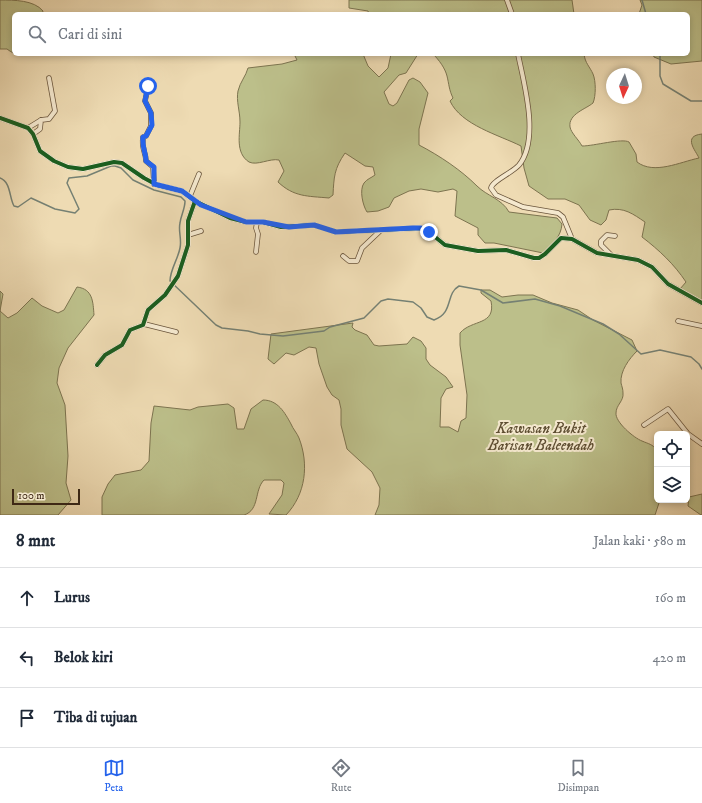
<!DOCTYPE html>
<html lang="id">
<head>
<meta charset="utf-8">
<style>
  :root { --surface:#fff; --page:#f2f2f3; --text:#1f2937; --muted:#747a83; --line:#e0e1e3; --accent:#2563eb }
  body { margin:0; font-family:"IM FELL DW Pica",serif; background:var(--page); color:var(--text) }
  .controls { position:absolute; right:12px; bottom:12px; display:grid; overflow:hidden; border-radius:6px; box-shadow:0 2px 6px #0003 }
  .controls button { width:36px; height:36px; display:grid; place-items:center; padding:0; border:0; border-bottom:1px solid var(--line); background:var(--surface); color:var(--text); font:20px sans-serif }
  .compass { position:absolute; left:606px; top:68px; width:36px; height:36px; border-radius:50%; background:var(--surface); box-shadow:0 2px 6px #0003; rotate:184deg }
  .scale { position:absolute; left:12px; bottom:10px; width:68px; box-sizing:border-box; padding-left:4px; border:2px solid #3e2815; border-top:0; font-size:11px; line-height:14px; white-space:nowrap; color:#3e2815; -webkit-text-stroke:3px #f4e8ce; paint-order:stroke }
  .stop { position:absolute; width:12px; height:12px; margin:-9px; border:3px solid #2563eb; border-radius:50%; background:#fff }
  .stop.end { background:#2563eb; border-color:#fff; box-shadow:0 1px 4px #0008 }
  .list { margin:0; padding:0; list-style:none }
  h2 { display:flex; justify-content:space-between; align-items:center; height:52px; margin:0; padding:0 16px; font-size:17px }
  h2 small { font-size:13px; font-weight:400; color:var(--muted) }
  .list li { display:grid; grid-template-columns:26px 1fr auto; gap:12px; align-items:center; box-sizing:border-box; height:60px; padding:0 16px; border-top:1px solid var(--line) }
  .list b { display:block; font-size:15px; white-space:nowrap }
  .list em { font-size:13px; font-style:normal; color:var(--muted) }
  .icon { flex:none; width:22px; height:22px; fill:none; stroke:currentColor; stroke-width:2; stroke-linecap:round; stroke-linejoin:round }
  .map { position:relative; flex:none; width:702px; height:515px; overflow:hidden }
  .search { position:absolute; background:var(--surface); box-shadow:0 2px 6px #0003; left:12px; right:12px; top:12px; height:44px; display:flex; align-items:center; gap:10px; box-sizing:border-box; padding:0 14px; border-radius:6px; color:var(--muted); font-size:15px }
  .sheet { height:232px; background:var(--surface) }
  nav { display:flex; justify-content:space-around; align-items:center; box-sizing:border-box; height:56px; border-top:1px solid var(--line); background:var(--surface); font-size:11px; color:var(--muted) }
  nav a { display:grid; justify-items:center; gap:2px }
  nav .on { color:var(--accent) }
  .map>svg:first-child { display:block }
</style>
</head>
<body>
<div class="map">
<svg width="702" height="515" viewBox="0 0 702 515">
  <rect width="100%" height="100%" fill="#eedbb3"/>
  <filter id="stains"><feTurbulence type="fractalNoise" baseFrequency=".005" numOctaves="4"/><feColorMatrix values="0 0 0 0 .2 0 0 0 0 .09 0 0 0 0 .02 0 0 0 .5 -.17"/></filter>
  <radialGradient id="worn" r=".72"><stop offset=".6" stop-color="#630" stop-opacity="0"/><stop offset="1" stop-color="#630" stop-opacity=".3"/></radialGradient>
  <g fill="#bcbf8a" stroke="#7d7450">
    <path d="M 0,0 C 14,0 34,0 43,11 L 42,14 L 14,14 L 14,54 L 33,54 C 21,55 16,56 7,49 L 0,49 Z"/>
    <polygon points="349,0 572,0 574,14 369,14 368,11 349,8"/>
    <polygon points="640,0 702,0 702,61 671,64 654,57 653,54 688,54 688,14 639,14 642,5"/>
    <path d="M 294,54 L 363,54 L 368,66 L 379,77 L 388,68 L 391,54 L 418,54 L 406,73 L 399,75 L 384,92 L 389,104 L 393,106 L 397,103 L 409,80 L 413,78 L 420,82 L 428,93 L 419,129 L 419,145 C 440,156 461,170 477,186 C 487,196 502,199 509,212 L 557,218 L 562,224 C 561,237 552,245 543,253 L 494,243 L 485,243 L 478,235 L 478,228 L 455,216 L 457,191 L 453,189 L 438,192 L 421,189 L 409,191 L 394,198 L 389,207 L 378,211 L 367,212 C 363,206 359,190 364,183 C 367,179 371,178 375,175 L 373,167 L 365,166 L 345,153 C 334,169 334,177 333,195 L 329,198 C 307,196 294,197 278,182 L 284,171 L 279,160 C 270,158 257,166 249,162 C 235,153 240,134 240,122 C 240,111 236,101 238,91 C 240,82 246,76 248,68 L 282,64 L 297,60 Z"/>
    <path d="M 433,54 L 584,54 C 585,63 590,67 593,74 C 596,81 596,96 593,103 C 586,109 568,114 570,127 C 571,133 579,140 582,146 C 594,146 622,138 629,142 L 636,154 L 637,162 C 654,175 680,162 699,158 C 696,151 682,136 702,134 L 702,300 L 680,289 L 686,282 C 674,264 659,250 642,237 L 645,222 C 633,214 624,207 609,210 L 606,220 L 601,225 L 590,220 L 579,205 L 565,199 L 548,199 L 529,186 L 524,168 L 521,146 C 499,135 461,125 450,101 L 453,98 C 449,90 449,84 447,76 C 445,68 439,60 433,54 Z"/>
    <path d="M 77,287 C 93,289 93,302 94,315 L 68,348 L 59,368 L 57,383 L 65,405 L 68,456 L 66,483 L 71,500 L 58,515 L 0,515 L 0,291 L 3,294 L 0,311 L 8,318 L 17,313 L 32,298 L 42,306 L 58,313 L 64,310 Z"/>
    <path d="M 481,290 L 490,290 L 502,297 L 518,295 L 533,295 L 552,303 L 578,310 L 593,320 L 632,340 L 637,351 C 629,359 620,371 621,383 C 622,387 623,389 623,393 C 624,401 616,405 616,413 C 615,422 634,438 642,441 C 649,444 652,444 657,450 L 657,500 L 660,500 L 655,515 L 375,515 L 379,505 L 380,488 L 372,472 L 347,449 L 341,425 L 341,409 L 339,400 L 332,395 L 327,387 L 319,364 L 316,348 L 309,347 L 294,355 L 286,353 L 274,364 L 268,359 L 271,334 L 353,323 L 352,327 L 355,330 L 367,335 L 374,345 L 379,346 L 407,344 L 413,337 L 421,341 L 426,348 L 426,359 L 430,365 L 446,377 L 453,387 L 446,389 L 441,398 L 440,427 L 449,427 L 458,432 L 461,421 L 466,418 L 467,395 L 460,345 L 460,333 C 472,319 496,326 491,301 L 481,293 Z"/>
    <path d="M 263,400 C 278,400 285,413 291,424 C 293,429 297,433 299,438 C 309,464 306,494 286,515 L 269,514 L 282,495 L 284,483 L 281,480 L 264,480 C 254,490 260,510 244,515 L 102,515 L 102,497 L 108,484 L 115,475 L 141,470 L 149,461 L 151,423 L 154,406 L 190,410 L 198,407 L 228,404 L 234,408 L 237,429 L 244,429 L 251,409 Z"/>
    <polygon points="702,494 702,515 701,515 688,506 689,497"/>
  </g>
  <g fill="none" stroke-linecap="round" stroke-linejoin="round">
    <g stroke="#758073" stroke-width="1.5">
      <polyline points="642,0 646,14"/>
      <polyline points="660,54 660,76 663,84 691,101 702,101"/>
      <path d="M 0,178 C 11,182 9,197 14,206 L 18,207 L 31,198 L 55,209 L 75,213 L 79,209 L 67,183 L 69,178 L 87,176 L 111,166 L 115,166 L 121,168 L 133,180 L 154,190 L 181,197 L 185,201 C 185,209 181,215 180,223 C 178,231 182,239 180,248 C 178,259 170,270 170,281 L 216,325 L 222,328 L 248,331 L 260,334 L 283,336 L 324,331 L 330,327 L 364,318 L 381,301 L 388,299 L 413,302 L 421,308 L 427,317 L 434,320 C 454,313 445,294 459,286 L 481,290 L 503,303 L 535,299 L 560,306 L 603,324 L 619,334 L 641,354 L 660,350 L 691,357 L 699,364 L 702,369"/>
    </g>
    <defs>
      <g id="minor">
        <polyline points="507,0 512,14"/>
        <path d="M 518,54 C 524,84 540,139 519,165 C 512,173 492,181 491,188 L 496,195 L 523,207 L 558,213 L 563,217 L 572,239"/>
        <path d="M 148,87 L 145,101 L 151,113 L 151,126 L 146,136 L 143,137 C 141,149 146,152 146,161 L 153,167 L 154,184"/>
        <polyline points="0,118 28,128 33,134 40,151 54,161 68,167 83,169 114,162 122,163 144,178 157,185 182,191 195,201 188,221 188,245 178,276 165,295 148,310 143,325 130,330 122,345 105,355 97,365"/>
        <polyline points="28,128 41,120"/>
        <polyline points="33,134 40,129 41,120 49,119 55,111 49,78"/>
        <polyline points="190,196 199,174"/>
        <polyline points="195,201 230,218 246,222 263,222 281,227 314,225 336,232 421,228 429,232 445,245 478,251 506,250 534,258 539,258 545,254 561,238 572,239 597,253 638,260 652,267 668,284 702,303"/>
        <polyline points="188,235 201,231"/>
        <polyline points="256,252 258,234 256,228 257,222"/>
        <polyline points="611,255 601,245 601,241 607,235 615,236"/>
        <polyline points="343,256 349,261 357,261 362,248 380,231"/>
        <polyline points="678,321 702,326"/>
        <polyline points="144,324 176,332"/>
        <polyline points="644,425 668,409 688,434 702,444"/>
      </g>
    </defs>
    <use href="#minor" stroke="#6a553c" stroke-width="5.5"/>
    <use href="#minor" stroke="#f4e8ce" stroke-width="4"/>
    <defs>
      <g id="cycleway">
        <polyline points="0,118 28,128 33,134 40,151 54,161 68,167 83,169 114,162 122,163 144,178 157,185 182,191 195,201 188,221 188,245 178,276 165,295 148,310 143,325 130,330 122,345 105,355 97,365"/>
        <polyline points="195,201 230,218 246,222 263,222 281,227 314,225 336,232 421,228 429,232 445,245 478,251 506,250 534,258 539,258 545,254 561,238 572,239 597,253 638,260 652,267 668,284 702,303"/>
      </g>
    </defs>
    <use href="#cycleway" stroke="#f4e8ce" stroke-width="6"/>
    <use href="#cycleway" stroke="#1b5e20" stroke-width="4"/>
  </g>
  <g fill="none" stroke-linecap="round" stroke-linejoin="round">
    <path stroke="#2563eb" stroke-width="5" d="M 148,86 L 145,101 L 151,113 L 152,125 L 146,136 L 143,137 C 142,149 146,152 146,161 L 154,167 L 154,184 L 182,191 L 201,205 L 246,222 L 263,222 L 289,227 L 314,225 L 336,232 L 413,228 L 421,228 L 429,232"/>
  </g>
  <g text-anchor="middle" dominant-baseline="central" stroke-width="4" stroke-linejoin="round" paint-order="stroke">
    <g font-size="15" font-style="italic" fill="#5e4e32" stroke="#f4e8ce">
      <text x="541" y="428">Kawasan Bukit<tspan x="541" dy="17">Barisan Baleendah</tspan></text>
    </g>
  </g>
  <rect width="100%" height="100%" filter="url(#stains)"/>
  <rect width="100%" height="100%" fill="url(#worn)"/>
</svg>
<div class="controls">
<button><svg class="icon" aria-label="locate" viewBox="0 0 24 24"><circle cx="12" cy="12" r="6"/><path d="M12 2v4M12 18v4M2 12h4M18 12h4"/></svg></button>
<button><svg class="icon" aria-label="layers" viewBox="0 0 24 24"><path d="M12 4l9 5-9 5-9-5zM3 14l9 5 9-5"/></svg></button>
</div>
<svg class="compass" viewBox="-18 -18 36 36"><path d="M0-13l5 13h-10z" fill="#e53935"/><path d="M0 13l5-13h-10z" fill="#747a83"/></svg>
<div class="scale">100 m</div>
<div class="stop" style="left:148px;top:86px"></div>
<div class="stop end" style="left:429px;top:232px"></div>
<div class="search"><svg class="icon" aria-label="search" viewBox="0 0 24 24"><circle cx="10" cy="10" r="6"/><path d="M15 15l6 6"/></svg>Cari di sini</div>
</div>
<section class="sheet">
<h2>8 mnt<small>Jalan kaki · 580 m</small></h2>
<ul class="list">
<li><svg class="icon" aria-label="ahead" viewBox="0 0 24 24"><path d="M12 20V5M6 11l6-6 6 6"/></svg><div><b>Lurus</b></div><em>160 m</em></li>
<li><svg class="icon" aria-label="left" viewBox="0 0 24 24"><path d="M17 20v-9H6M10 6l-5 5 5 5"/></svg><div><b>Belok kiri</b></div><em>420 m</em></li>
<li><svg class="icon" aria-label="arrive" viewBox="0 0 24 24"><path d="M6 21V4h12l-3 4 3 4H6"/></svg><div><b>Tiba di tujuan</b></div></li>
</ul>
</section>
<nav>
<a class="on"><svg class="icon" aria-label="map" viewBox="0 0 24 24"><path d="M3 6l6-2 6 2 6-2v14l-6 2-6-2-6 2zM9 4v14M15 6v14"/></svg>Peta</a>
<a><svg class="icon" aria-label="directions" viewBox="0 0 24 24"><path d="M12 3l9 9-9 9-9-9zM9 14v-3h6M13 9l2 2-2 2"/></svg>Rute</a>
<a><svg class="icon" aria-label="saved" viewBox="0 0 24 24"><path d="M7 4h10v16l-5-4-5 4z"/></svg>Disimpan</a>
</nav>
</body>
</html>
